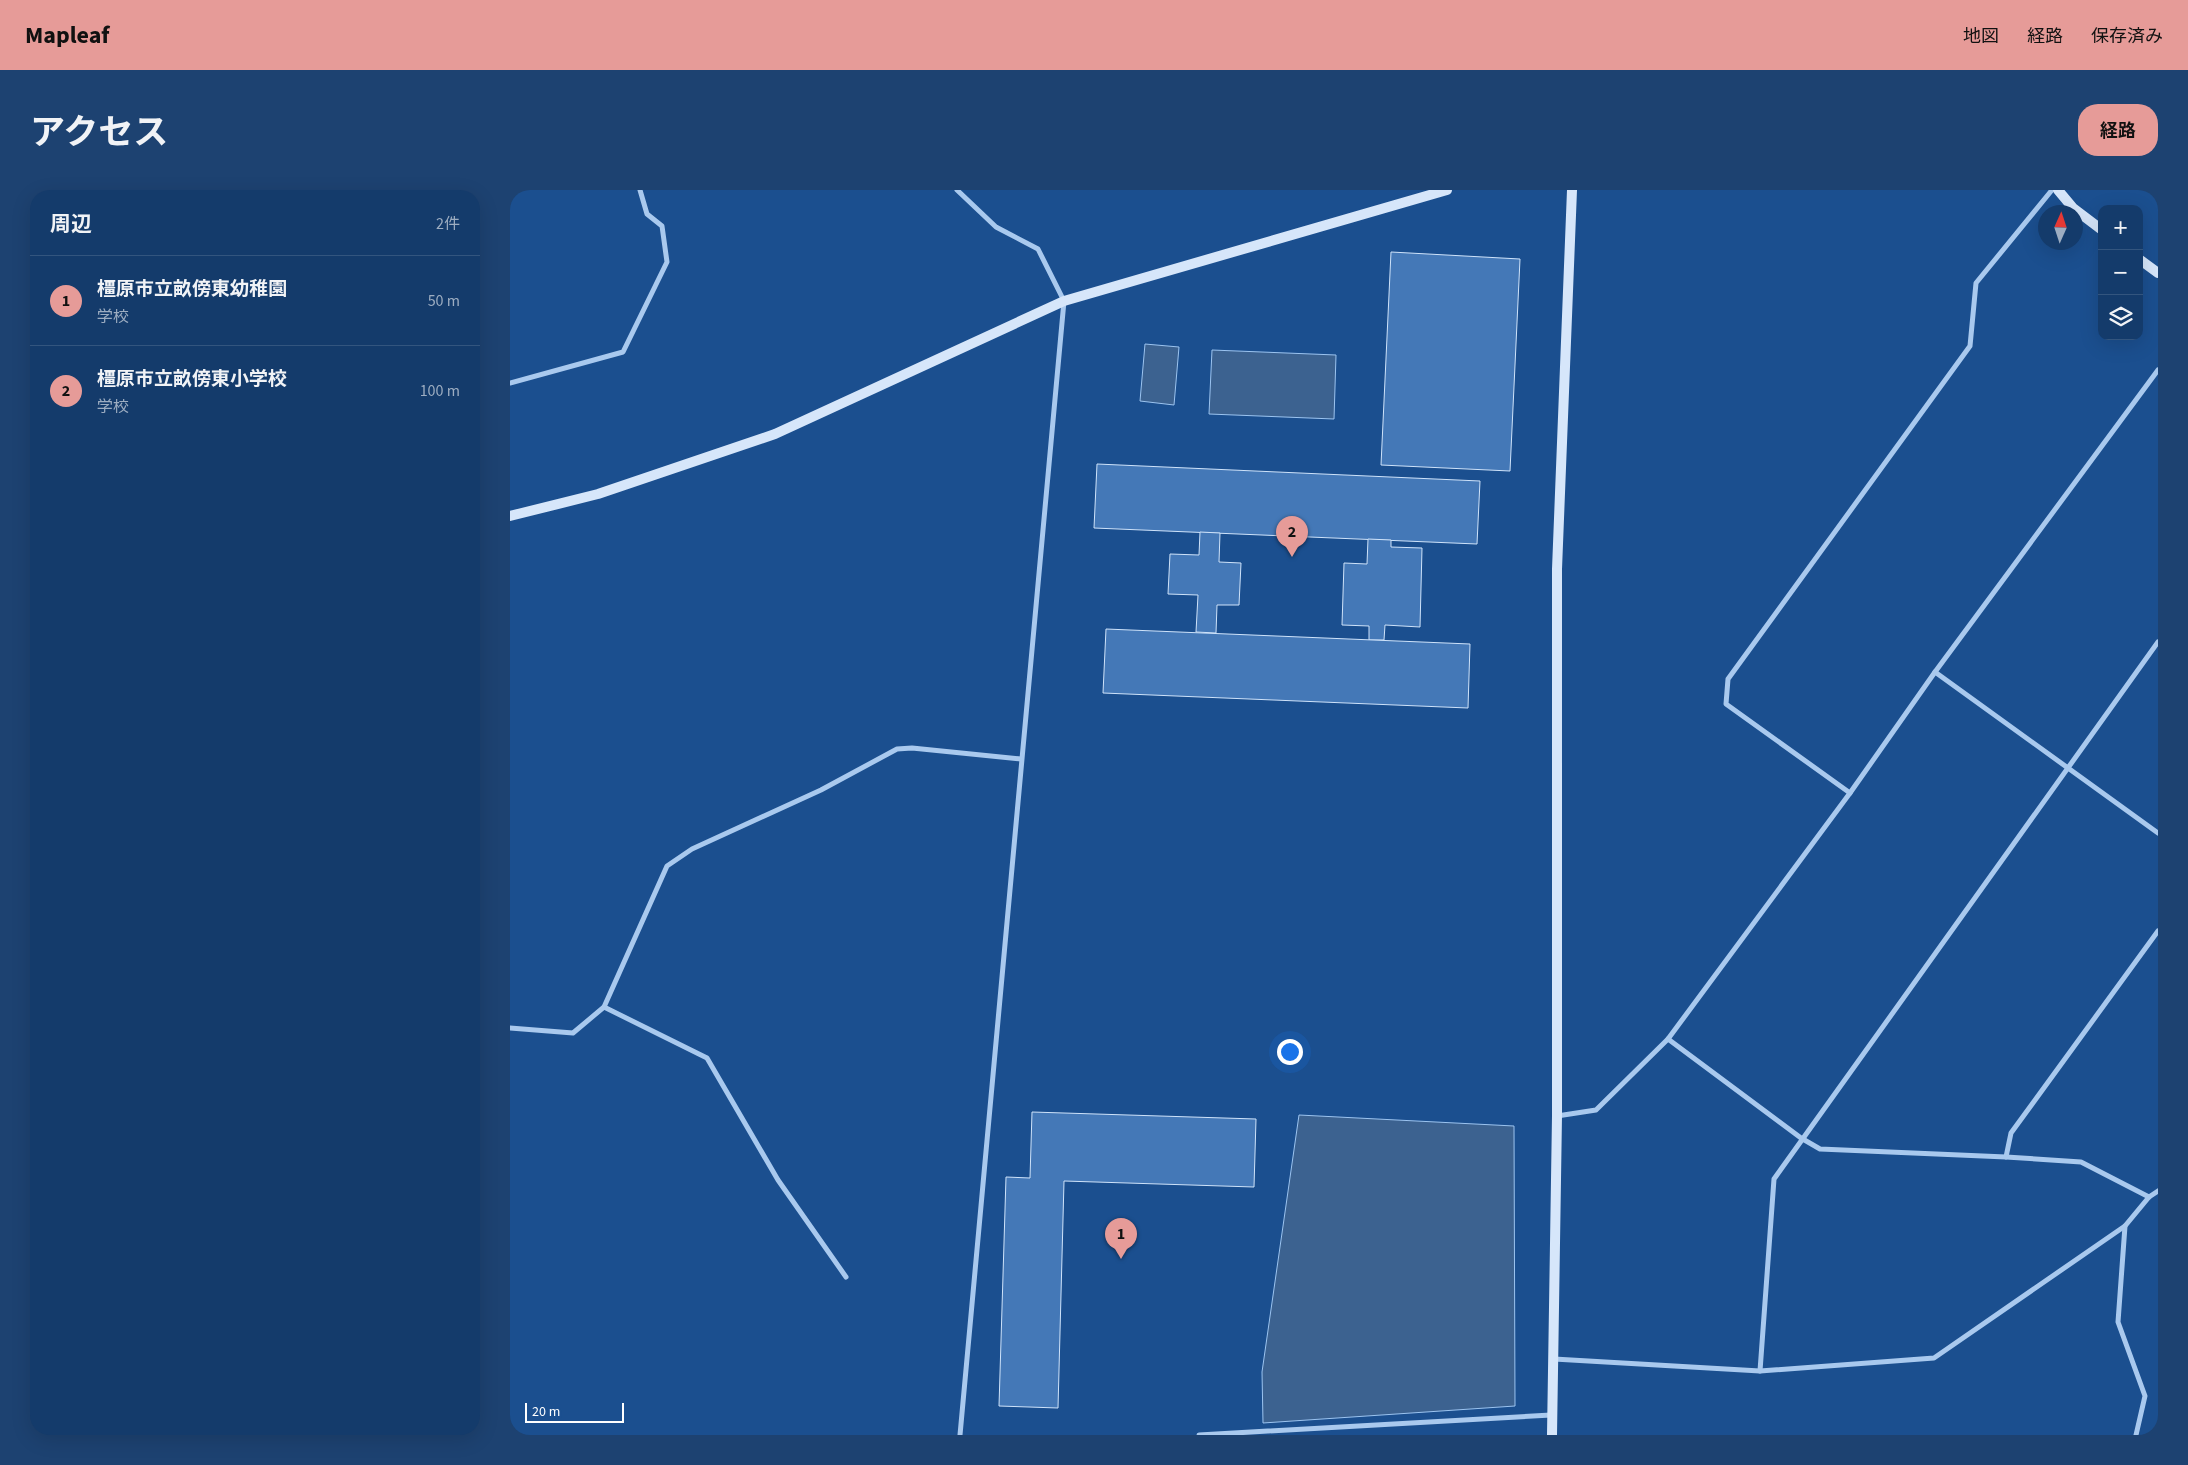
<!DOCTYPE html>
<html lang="ja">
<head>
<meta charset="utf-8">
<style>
  :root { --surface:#143b6b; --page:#1d4271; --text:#f1f3f6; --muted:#9dadc1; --line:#33557e; --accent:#e69b98 }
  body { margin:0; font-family:"Source Sans 3","Noto Sans JP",sans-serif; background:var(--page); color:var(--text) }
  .controls { position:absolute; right:15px; top:15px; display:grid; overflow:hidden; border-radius:10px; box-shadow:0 5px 20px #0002 }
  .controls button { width:45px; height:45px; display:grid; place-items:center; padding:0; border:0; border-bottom:1px solid var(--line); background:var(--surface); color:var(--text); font:25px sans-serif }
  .compass { position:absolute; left:1528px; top:15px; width:45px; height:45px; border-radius:50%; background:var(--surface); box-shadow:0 5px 20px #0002; rotate:3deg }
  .scale { position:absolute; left:15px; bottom:12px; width:99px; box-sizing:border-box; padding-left:5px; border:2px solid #fff; border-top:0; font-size:14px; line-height:18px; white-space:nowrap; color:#fff; -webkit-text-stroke:4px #1b4f8f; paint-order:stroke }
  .you { position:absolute; left:779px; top:861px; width:18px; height:18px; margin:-12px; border:4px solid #fff; border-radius:50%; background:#1a73e8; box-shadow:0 0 0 8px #1a73e833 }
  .badge { display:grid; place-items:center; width:32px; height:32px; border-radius:50%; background:var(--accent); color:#111; font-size:16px; font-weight:700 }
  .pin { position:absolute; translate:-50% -41px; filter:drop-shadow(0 1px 2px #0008) }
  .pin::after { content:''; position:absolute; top:26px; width:18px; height:15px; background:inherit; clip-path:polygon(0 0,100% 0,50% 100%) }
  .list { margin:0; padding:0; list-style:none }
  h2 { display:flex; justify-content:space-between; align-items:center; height:65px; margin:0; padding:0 20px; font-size:21px }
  h2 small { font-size:16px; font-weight:400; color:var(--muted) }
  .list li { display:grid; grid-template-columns:32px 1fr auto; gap:15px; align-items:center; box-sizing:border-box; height:90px; padding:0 20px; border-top:1px solid var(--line) }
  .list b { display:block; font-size:19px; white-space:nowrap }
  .list p { margin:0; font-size:16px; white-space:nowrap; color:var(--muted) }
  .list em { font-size:16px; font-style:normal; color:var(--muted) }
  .icon { flex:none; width:28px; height:28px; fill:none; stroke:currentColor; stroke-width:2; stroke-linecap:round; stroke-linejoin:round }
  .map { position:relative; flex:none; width:1648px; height:1245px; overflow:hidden; border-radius:20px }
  header { display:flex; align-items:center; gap:30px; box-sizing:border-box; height:70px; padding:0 25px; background:var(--accent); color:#111 }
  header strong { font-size:24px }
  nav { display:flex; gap:28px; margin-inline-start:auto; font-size:18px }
  .intro { display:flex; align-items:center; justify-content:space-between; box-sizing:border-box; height:120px; padding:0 30px }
  h1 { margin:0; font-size:35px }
  .button { padding:12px 22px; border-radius:20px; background:var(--accent); color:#111; font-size:18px; font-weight:700 }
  main { display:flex; gap:30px; padding:0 30px }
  aside { flex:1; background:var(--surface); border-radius:20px; box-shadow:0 5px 20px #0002 }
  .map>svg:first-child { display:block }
</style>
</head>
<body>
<header>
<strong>Mapleaf</strong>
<nav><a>地図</a><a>経路</a><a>保存済み</a></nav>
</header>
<div class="intro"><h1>アクセス</h1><a class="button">経路</a></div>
<main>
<aside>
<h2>周辺<small>2件</small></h2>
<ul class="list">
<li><span class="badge">1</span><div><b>橿原市立畝傍東幼稚園</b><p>学校</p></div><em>50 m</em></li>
<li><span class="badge">2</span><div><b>橿原市立畝傍東小学校</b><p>学校</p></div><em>100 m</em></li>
</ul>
</aside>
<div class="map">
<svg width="1648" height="1245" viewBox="0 0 1648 1245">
  <rect width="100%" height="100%" fill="#1b4f8f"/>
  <g fill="#3c6290" stroke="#9cc4f0">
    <polygon points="635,154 669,157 664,215 630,211"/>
    <polygon points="702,160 826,165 824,229 699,224"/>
    <polygon points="789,925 1004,936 1005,1216 753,1233 752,1182"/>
  </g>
  <g fill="#4478b7" stroke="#cfe3fa">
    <polygon points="881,62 1010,69 1000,281 871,275"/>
    <polygon points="587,274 970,291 967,354 584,338"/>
    <polygon points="690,342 710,343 709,372 731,373 729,415 707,415 706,443 686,442 688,405 658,404 660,364 689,365"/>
    <polygon points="858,349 881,350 881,357 912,358 910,437 875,435 874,450 859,450 859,436 832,435 834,373 857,374"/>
    <polygon points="596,439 960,454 958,518 593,503"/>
    <polygon points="522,922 746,929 744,997 554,991 548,1218 489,1216 496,987 520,988"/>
  </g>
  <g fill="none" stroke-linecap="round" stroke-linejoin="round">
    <g stroke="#a9c9ee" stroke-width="5">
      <polyline points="447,0 486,37 528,59 554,111 450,1245"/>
      <polyline points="0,193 113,162 157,72 152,36 137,24 130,0"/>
      <polyline points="1425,482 1648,643"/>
      <polyline points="1340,603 1216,514 1218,489 1460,156 1466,93 1542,0"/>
      <polyline points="94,817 197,868 268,990 336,1087"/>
      <polyline points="0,838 63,843 94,817 157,676 182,659 311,600 387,559 402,558 511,569"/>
      <polyline points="1158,849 1291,948 1310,959 1496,967 1571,972 1639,1007"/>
      <polyline points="1047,926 1086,920 1158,849 1340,603 1425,482 1648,180"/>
      <polyline points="1496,967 1501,943 1648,741"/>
      <polyline points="1615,1036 1608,1132 1635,1206 1626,1245"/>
      <polyline points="1044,1169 1250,1181 1424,1168 1615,1036 1639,1007 1648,1001"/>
      <polyline points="1250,1181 1264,989 1648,452"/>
      <polyline points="689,1245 1041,1225"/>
    </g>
    <g stroke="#d6e6fa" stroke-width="10">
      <polyline points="1548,0 1563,18 1592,40"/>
      <polyline points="1629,69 1648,83"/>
      <polyline points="0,326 88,304 265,244 554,111 937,0"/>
      <polyline points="1042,1245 1047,926 1047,379 1062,0"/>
    </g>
  </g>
</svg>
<div class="controls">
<button>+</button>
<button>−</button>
<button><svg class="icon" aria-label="layers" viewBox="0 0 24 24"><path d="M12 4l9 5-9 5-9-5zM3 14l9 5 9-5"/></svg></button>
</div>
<svg class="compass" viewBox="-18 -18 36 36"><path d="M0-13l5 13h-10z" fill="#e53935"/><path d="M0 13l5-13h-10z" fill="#9dadc1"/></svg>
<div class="scale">20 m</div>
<div class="you"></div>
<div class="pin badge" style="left:611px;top:1069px">1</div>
<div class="pin badge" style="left:782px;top:367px">2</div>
</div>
</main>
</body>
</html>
